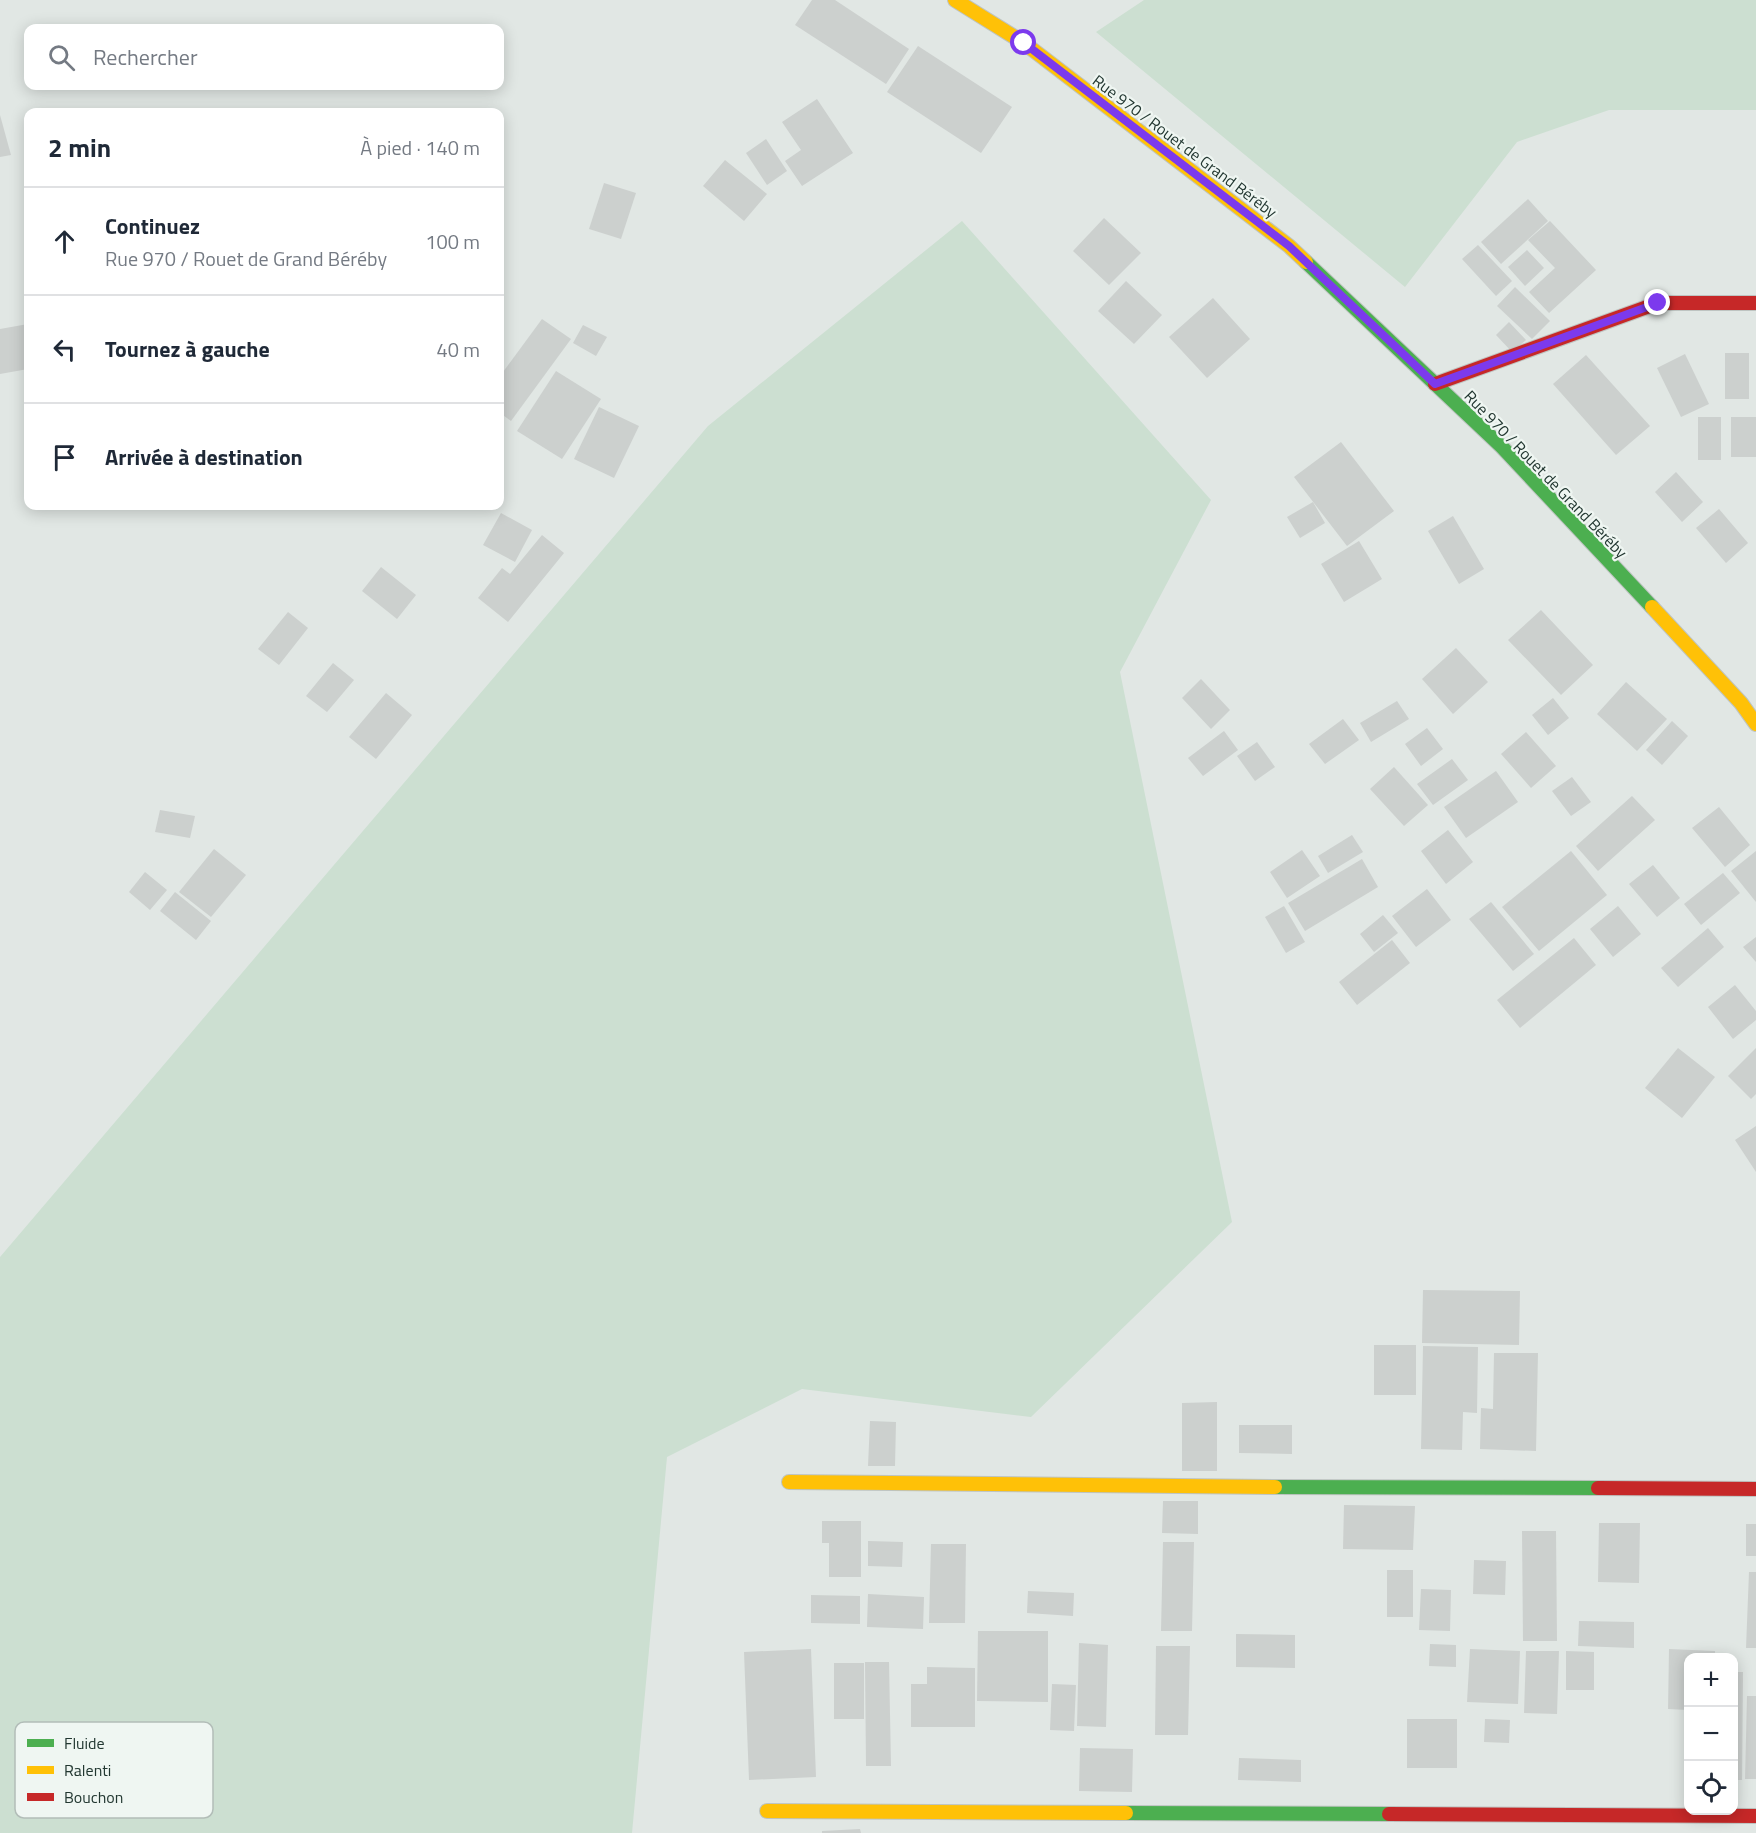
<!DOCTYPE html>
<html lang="fr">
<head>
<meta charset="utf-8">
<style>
  :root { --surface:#fff; --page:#f6f6f7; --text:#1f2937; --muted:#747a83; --line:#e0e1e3 }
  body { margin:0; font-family:"Titillium Web",sans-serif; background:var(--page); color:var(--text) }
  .controls { position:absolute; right:18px; bottom:18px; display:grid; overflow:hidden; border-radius:12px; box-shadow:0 3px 15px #0003 }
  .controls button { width:54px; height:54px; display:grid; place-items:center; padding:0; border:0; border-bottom:2px solid var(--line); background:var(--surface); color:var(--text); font:30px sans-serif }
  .stop { position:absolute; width:18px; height:18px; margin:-14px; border:4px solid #7c3aed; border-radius:50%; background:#fff }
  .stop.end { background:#7c3aed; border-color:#fff; box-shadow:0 2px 6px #0008 }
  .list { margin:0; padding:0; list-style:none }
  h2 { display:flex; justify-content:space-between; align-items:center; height:78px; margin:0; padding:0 24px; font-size:26px }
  h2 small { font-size:20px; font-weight:400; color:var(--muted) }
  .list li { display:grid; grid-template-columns:39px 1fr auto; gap:18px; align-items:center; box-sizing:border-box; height:108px; padding:0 24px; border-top:2px solid var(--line) }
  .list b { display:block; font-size:22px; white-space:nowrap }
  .list p { margin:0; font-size:20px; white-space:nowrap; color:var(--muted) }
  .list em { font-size:20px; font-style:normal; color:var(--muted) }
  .icon { flex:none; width:33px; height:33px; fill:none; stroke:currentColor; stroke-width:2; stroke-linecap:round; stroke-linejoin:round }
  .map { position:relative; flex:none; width:1756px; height:1833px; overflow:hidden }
  .search { position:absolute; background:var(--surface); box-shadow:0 3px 15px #0003; left:24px; top:24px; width:480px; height:66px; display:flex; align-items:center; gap:15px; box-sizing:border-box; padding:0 21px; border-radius:12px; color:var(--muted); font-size:22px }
  .panel { position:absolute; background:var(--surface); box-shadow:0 3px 15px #0003; left:24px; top:108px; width:480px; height:402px; border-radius:12px }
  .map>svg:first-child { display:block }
</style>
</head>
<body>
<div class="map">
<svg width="1756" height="1833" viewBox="0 0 1756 1833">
  <rect width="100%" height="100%" fill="#e1e7e4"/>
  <g fill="#ccdfd1">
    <polygon points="1144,0 1756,0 1756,110 1609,110 1517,142 1405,287 1096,32"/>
    <polygon points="962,221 1211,500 1120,672 1232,1222 1031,1417 802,1389 667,1457 632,1833 0,1833 0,1257 708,426"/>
  </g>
  <g fill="#ccd0ce">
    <polygon points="812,0 835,0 909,49 886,84 795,25"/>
    <polygon points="918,46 1012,107 981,153 887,92"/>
    <polygon points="817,99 853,153 802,186 785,161 801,150 782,122"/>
    <polygon points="0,115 11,155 0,157"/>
    <polygon points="766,139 787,171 767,185 746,153"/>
    <polygon points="725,160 767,194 744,221 703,186"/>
    <polygon points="604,183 636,193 621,239 589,229"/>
    <polygon points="1528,199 1548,221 1501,264 1481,242"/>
    <polygon points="1104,218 1141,253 1109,285 1073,251"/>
    <polygon points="1550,221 1596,270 1549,313 1529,292 1555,268 1528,240"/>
    <polygon points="1478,245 1512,281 1496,296 1462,259"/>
    <polygon points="1527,250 1544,268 1525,286 1508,267"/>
    <polygon points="1126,281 1162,315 1134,344 1098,311"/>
    <polygon points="1515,287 1550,321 1532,339 1497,306"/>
    <polygon points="1213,298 1250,339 1207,378 1169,337"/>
    <polygon points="542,319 571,339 511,421 500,413 500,376"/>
    <polygon points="1509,322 1526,340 1512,352 1496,335"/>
    <polygon points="28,324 28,369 0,374 0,329"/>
    <polygon points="583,325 607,337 596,356 573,343"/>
    <rect x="1725" y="353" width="24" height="46"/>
    <polygon points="1685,354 1709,404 1681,417 1657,368"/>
    <polygon points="1586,355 1650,426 1616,455 1553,384"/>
    <polygon points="556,371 601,399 562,459 517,431"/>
    <polygon points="599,407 639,426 614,478 574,459"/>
    <rect x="1698" y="417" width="23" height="43"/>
    <rect x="1731" y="417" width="25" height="40"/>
    <polygon points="1341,442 1394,511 1347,546 1294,477"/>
    <polygon points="1676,472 1703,502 1682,522 1655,492"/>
    <polygon points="1313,502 1325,523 1300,538 1287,517"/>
    <polygon points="1719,509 1748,543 1726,563 1696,528"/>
    <polygon points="501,513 532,530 515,562 483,545"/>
    <polygon points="1453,516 1484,569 1459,584 1428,531"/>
    <polygon points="542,535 564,553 508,622 478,598 502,568 510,574"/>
    <polygon points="1359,541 1382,579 1344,602 1321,564"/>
    <polygon points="381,567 416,595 397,619 362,591"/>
    <polygon points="1541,610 1593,665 1561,695 1508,640"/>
    <polygon points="288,612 308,628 279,665 258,649"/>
    <polygon points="1456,648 1488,682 1453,714 1422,679"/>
    <polygon points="333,663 354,680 327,712 306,696"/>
    <polygon points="1201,679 1230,710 1211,729 1182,698"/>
    <polygon points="1626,682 1667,719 1637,751 1597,714"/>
    <polygon points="386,693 412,715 376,759 349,737"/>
    <polygon points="1553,698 1569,718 1548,735 1532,715"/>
    <polygon points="1397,701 1409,719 1371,742 1360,723"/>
    <polygon points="1343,719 1359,740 1325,764 1309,744"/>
    <polygon points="1672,721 1688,736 1662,765 1646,750"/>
    <polygon points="1427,728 1443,749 1421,766 1405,744"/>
    <polygon points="1224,731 1238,750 1203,776 1188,758"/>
    <polygon points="1526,732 1556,766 1531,788 1501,754"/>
    <polygon points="1257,742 1275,767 1255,781 1237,756"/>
    <polygon points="1452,759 1468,780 1433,805 1417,784"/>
    <polygon points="1394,767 1428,805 1404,826 1370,789"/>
    <polygon points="1496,771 1518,802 1466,838 1444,807"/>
    <polygon points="1572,777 1591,802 1571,816 1552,791"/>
    <polygon points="1632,796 1655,820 1598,871 1576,846"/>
    <polygon points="1719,807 1750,845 1725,867 1692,828"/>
    <polygon points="160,810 195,816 190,838 155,832"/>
    <polygon points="1448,830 1473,862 1446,884 1421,851"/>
    <polygon points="1352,835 1363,852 1328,873 1318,856"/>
    <polygon points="214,849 246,875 211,917 179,892"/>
    <polygon points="1302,850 1320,876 1287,898 1270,872"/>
    <polygon points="1571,851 1607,895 1539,951 1502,907"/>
    <polygon points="1756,851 1756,902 1731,871"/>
    <polygon points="1362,859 1378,887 1305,931 1288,903"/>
    <polygon points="1653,865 1680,898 1657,917 1629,884"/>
    <polygon points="145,872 167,890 150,910 129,892"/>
    <polygon points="1723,873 1740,893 1701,925 1684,904"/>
    <polygon points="1427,889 1451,920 1416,947 1392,916"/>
    <polygon points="175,892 211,921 196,940 160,911"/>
    <polygon points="1491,902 1534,954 1513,971 1469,919"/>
    <polygon points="1284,906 1305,942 1286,953 1265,917"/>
    <polygon points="1618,906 1641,934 1613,957 1590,929"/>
    <polygon points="1383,915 1398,933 1374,952 1360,934"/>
    <polygon points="1708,928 1724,947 1678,987 1661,968"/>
    <polygon points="1756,937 1756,962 1743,947"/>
    <polygon points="1574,938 1596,965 1520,1028 1497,1000"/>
    <polygon points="1392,940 1410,963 1357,1005 1339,982"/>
    <polygon points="1735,985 1756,1011 1756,1020 1733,1039 1708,1007"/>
    <polygon points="1678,1048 1715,1077 1682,1118 1645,1088"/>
    <polygon points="1756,1048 1756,1094 1751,1099 1728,1076"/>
    <polygon points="1756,1126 1756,1172 1735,1140"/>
    <polygon points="1423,1290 1520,1291 1519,1345 1422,1343"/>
    <rect x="1374" y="1345" width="42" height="50"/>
    <polygon points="1423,1346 1478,1347 1477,1413 1463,1412 1462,1450 1421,1449"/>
    <polygon points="1494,1353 1538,1353 1536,1451 1480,1449 1481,1408 1493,1409"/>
    <polygon points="1217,1402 1217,1471 1182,1471 1182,1403"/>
    <polygon points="870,1421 896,1422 895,1466 868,1466"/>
    <polygon points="1239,1425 1292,1425 1292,1454 1239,1453"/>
    <polygon points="1163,1501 1198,1501 1198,1534 1162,1533"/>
    <polygon points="1344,1505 1415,1506 1413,1550 1343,1549"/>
    <polygon points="822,1521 861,1521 861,1577 829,1577 829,1543 822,1543"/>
    <polygon points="1599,1523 1640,1523 1639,1583 1598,1582"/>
    <rect x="1746" y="1524" width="10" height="32"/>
    <polygon points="1522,1531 1556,1531 1557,1641 1523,1641"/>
    <polygon points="868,1541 903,1542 902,1567 868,1566"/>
    <polygon points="1163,1542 1194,1542 1192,1631 1161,1631"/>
    <polygon points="931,1544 966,1544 965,1623 929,1623"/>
    <polygon points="1474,1560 1506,1561 1505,1595 1473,1594"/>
    <rect x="1387" y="1570" width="26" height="47"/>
    <polygon points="1749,1572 1756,1572 1756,1648 1746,1648"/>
    <polygon points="1421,1589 1451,1590 1450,1631 1419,1630"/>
    <polygon points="1028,1591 1074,1593 1073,1616 1027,1613"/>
    <polygon points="868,1594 924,1597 923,1629 867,1627"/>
    <polygon points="811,1595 860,1596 860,1624 811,1623"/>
    <polygon points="1579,1621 1634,1622 1634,1648 1578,1646"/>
    <polygon points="978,1631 1048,1631 1048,1702 977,1701"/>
    <polygon points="1236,1634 1295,1635 1295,1668 1236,1667"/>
    <polygon points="1079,1643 1108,1645 1106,1727 1077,1726"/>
    <polygon points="1430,1644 1456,1645 1456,1667 1429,1666"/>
    <polygon points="1156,1646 1190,1646 1188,1735 1155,1735"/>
    <polygon points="811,1649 816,1777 749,1780 744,1652"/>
    <polygon points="1470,1649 1520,1651 1518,1704 1467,1702"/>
    <polygon points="1669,1649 1715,1651 1715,1658 1688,1658 1688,1710 1668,1709"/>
    <polygon points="1526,1651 1559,1651 1557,1714 1524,1713"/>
    <polygon points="1566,1651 1594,1652 1594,1690 1566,1690"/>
    <polygon points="865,1662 889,1662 891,1766 866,1766"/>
    <rect x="834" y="1663" width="30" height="56"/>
    <polygon points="927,1667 975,1668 975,1727 911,1727 911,1684 927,1684"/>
    <polygon points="1734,1672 1743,1672 1742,1780 1734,1780"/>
    <polygon points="1052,1684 1076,1685 1074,1731 1050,1730"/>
    <polygon points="1747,1696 1756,1696 1756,1779 1745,1779"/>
    <rect x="1407" y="1719" width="50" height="49"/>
    <polygon points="1485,1719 1510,1720 1509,1743 1484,1742"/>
    <polygon points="1080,1748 1133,1749 1132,1792 1079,1791"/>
    <polygon points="1239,1758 1301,1760 1301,1782 1238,1780"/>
    <polygon points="860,1829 861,1833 822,1833 822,1831"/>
  </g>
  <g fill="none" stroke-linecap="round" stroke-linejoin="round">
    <defs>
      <g id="fast">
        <polyline points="1306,262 1502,447 1652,607"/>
        <polyline points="1275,1487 1598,1488"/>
        <polyline points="1126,1813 1389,1814"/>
      </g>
      <g id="slow">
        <polyline points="955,0 1024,43 1289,246 1306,262"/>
        <polyline points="1652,607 1741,703 1756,724"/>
        <polyline points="789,1482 1275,1487"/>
        <polyline points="767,1811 1126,1813"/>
      </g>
      <g id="jam">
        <polyline points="1435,384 1658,303 1756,303"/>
        <polyline points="1598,1488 1756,1489"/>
        <polyline points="1389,1814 1756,1816"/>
      </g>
    </defs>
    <use href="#fast" stroke="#bec4c1" stroke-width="16"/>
    <use href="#slow" stroke="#bec4c1" stroke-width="16"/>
    <use href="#jam" stroke="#bec4c1" stroke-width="16"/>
    <use href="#fast" stroke="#4caf50" stroke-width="14"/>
    <use href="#slow" stroke="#ffc107" stroke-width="14"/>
    <use href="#jam" stroke="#c62828" stroke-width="14"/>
  </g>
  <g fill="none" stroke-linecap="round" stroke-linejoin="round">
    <polyline stroke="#7c3aed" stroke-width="8" points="1024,43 1289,246 1435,384 1658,303"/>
  </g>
  <g text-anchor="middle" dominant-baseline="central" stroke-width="4.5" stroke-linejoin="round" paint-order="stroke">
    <g font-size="16" fill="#223731" stroke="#eff6f2">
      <text transform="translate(1185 146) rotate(37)">Rue 970 / Rouet de Grand Béréby</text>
      <text transform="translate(1546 474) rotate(46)">Rue 970 / Rouet de Grand Béréby</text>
    </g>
  </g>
  <rect x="15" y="1722" width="198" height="96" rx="9" fill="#eff6f2" stroke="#b2bdb8" stroke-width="1.5"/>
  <rect x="27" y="1739" width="27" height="8" fill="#4caf50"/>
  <rect x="27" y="1766" width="27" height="8" fill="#ffc107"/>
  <rect x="27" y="1793" width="27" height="8" fill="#c62828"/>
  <g font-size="16" fill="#223731">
    <text x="64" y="1749">Fluide</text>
    <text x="64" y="1776">Ralenti</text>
    <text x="64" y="1803">Bouchon</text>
  </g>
</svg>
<div class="controls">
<button>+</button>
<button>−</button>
<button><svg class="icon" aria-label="locate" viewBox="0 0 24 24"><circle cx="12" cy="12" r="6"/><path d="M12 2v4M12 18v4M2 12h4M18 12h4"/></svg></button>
</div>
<div class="stop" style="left:1024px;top:43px"></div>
<div class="stop end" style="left:1658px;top:303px"></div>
<div class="search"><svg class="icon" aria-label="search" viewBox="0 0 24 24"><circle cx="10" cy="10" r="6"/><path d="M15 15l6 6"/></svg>Rechercher</div>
<section class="panel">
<h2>2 min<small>À pied · 140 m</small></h2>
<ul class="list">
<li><svg class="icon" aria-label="ahead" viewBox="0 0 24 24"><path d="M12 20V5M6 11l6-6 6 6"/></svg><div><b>Continuez</b><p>Rue 970 / Rouet de Grand Béréby</p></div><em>100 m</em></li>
<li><svg class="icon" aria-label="left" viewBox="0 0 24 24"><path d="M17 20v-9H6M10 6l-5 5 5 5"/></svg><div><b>Tournez à gauche</b></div><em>40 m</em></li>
<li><svg class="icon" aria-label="arrive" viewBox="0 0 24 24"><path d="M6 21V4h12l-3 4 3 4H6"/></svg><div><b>Arrivée à destination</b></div></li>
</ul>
</section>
</div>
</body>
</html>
